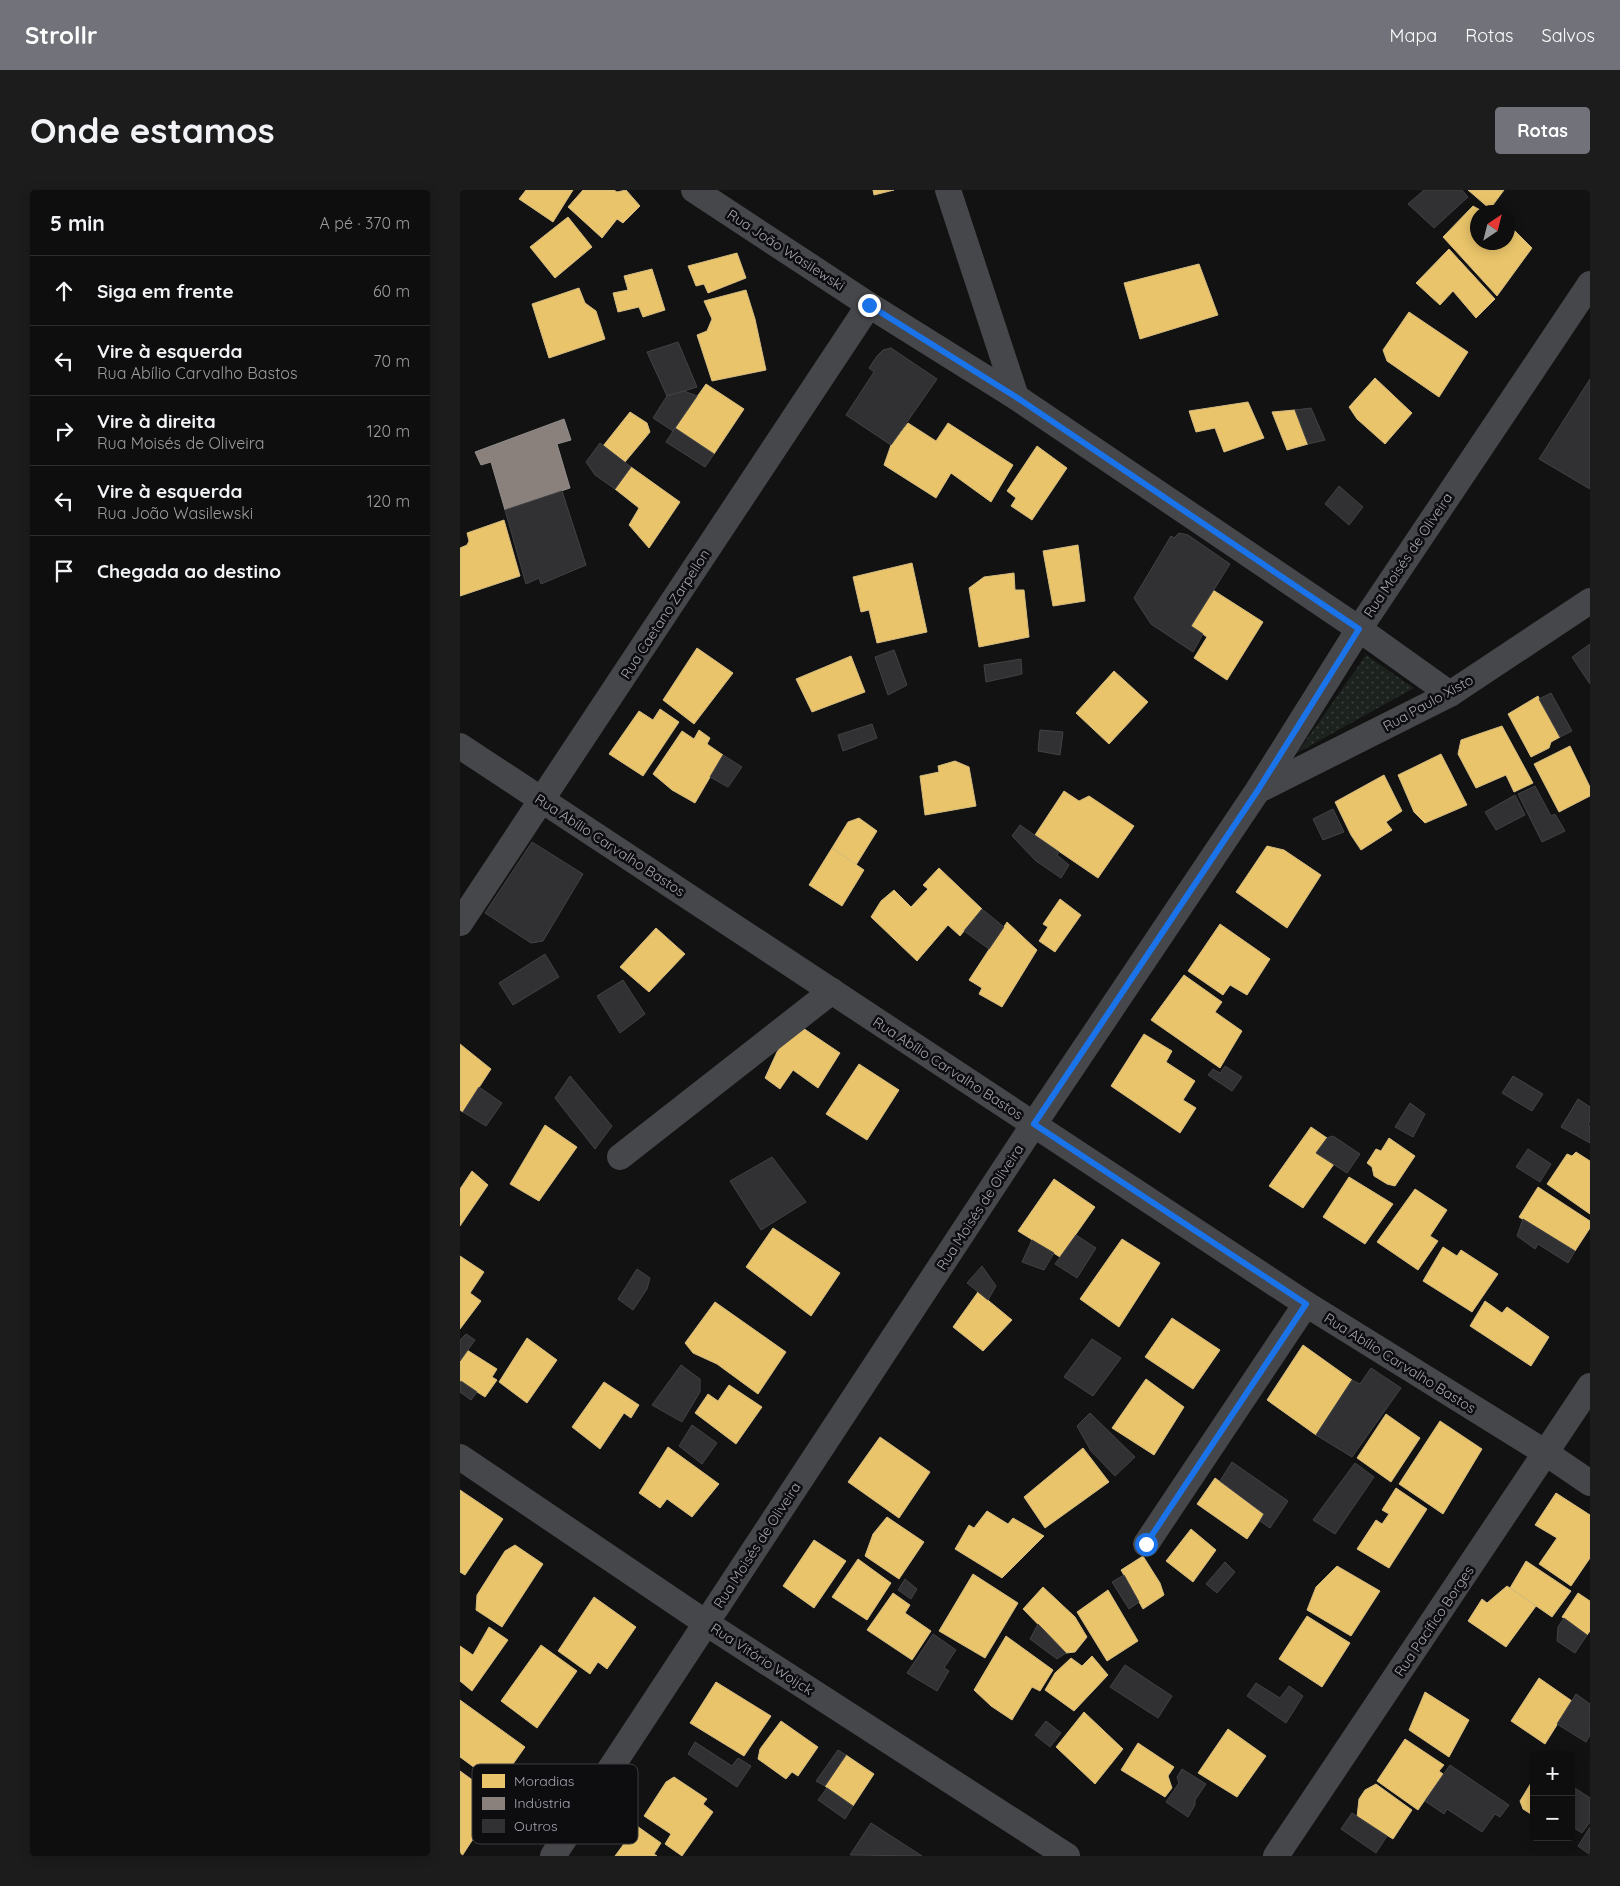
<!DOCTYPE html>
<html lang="pt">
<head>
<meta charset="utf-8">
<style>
  :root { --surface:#0e0e0e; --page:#1c1c1c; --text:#f1f3f6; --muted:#9b9c9e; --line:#2e2e2e; --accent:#71727a }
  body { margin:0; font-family:Quicksand,sans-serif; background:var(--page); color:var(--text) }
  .controls { position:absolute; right:15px; bottom:15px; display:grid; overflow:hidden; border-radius:5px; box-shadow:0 2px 12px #0003 }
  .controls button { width:45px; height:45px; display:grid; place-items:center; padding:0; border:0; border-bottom:1px solid var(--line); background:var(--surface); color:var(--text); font:25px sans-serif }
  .compass { position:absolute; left:1010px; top:15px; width:45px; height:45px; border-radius:50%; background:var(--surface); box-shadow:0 2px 12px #0003; rotate:35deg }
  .stop { position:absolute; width:15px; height:15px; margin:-11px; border:4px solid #1a73e8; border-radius:50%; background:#fff }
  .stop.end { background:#1a73e8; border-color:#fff; box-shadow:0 1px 5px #0008 }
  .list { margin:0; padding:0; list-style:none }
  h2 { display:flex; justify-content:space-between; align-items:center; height:65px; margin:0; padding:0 20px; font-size:21px }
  h2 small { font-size:16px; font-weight:400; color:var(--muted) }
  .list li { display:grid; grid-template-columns:32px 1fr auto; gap:15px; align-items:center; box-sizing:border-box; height:70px; padding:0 20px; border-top:1px solid var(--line) }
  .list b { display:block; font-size:19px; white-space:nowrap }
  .list p { margin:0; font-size:16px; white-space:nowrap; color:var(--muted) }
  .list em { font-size:16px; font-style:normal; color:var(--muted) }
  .icon { flex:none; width:28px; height:28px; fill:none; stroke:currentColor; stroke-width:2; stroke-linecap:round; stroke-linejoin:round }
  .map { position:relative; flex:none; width:1130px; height:1666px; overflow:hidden; border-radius:5px }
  header { display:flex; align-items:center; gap:30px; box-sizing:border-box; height:70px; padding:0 25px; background:var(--accent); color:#fff }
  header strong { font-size:24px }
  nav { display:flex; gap:28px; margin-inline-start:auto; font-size:18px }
  .intro { display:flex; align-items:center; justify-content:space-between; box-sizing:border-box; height:120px; padding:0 30px }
  h1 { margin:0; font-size:35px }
  .button { padding:12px 22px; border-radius:5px; background:var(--accent); color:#fff; font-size:18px; font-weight:700 }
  main { display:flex; gap:30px; padding:0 30px }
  aside { flex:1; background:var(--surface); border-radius:5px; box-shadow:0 2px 12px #0003 }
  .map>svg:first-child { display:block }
</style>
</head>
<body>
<header>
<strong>Strollr</strong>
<nav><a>Mapa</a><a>Rotas</a><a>Salvos</a></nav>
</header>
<div class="intro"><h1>Onde estamos</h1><a class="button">Rotas</a></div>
<main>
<aside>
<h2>5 min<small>A pé · 370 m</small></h2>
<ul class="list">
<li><svg class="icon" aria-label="ahead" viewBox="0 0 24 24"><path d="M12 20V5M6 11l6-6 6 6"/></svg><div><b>Siga em frente</b></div><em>60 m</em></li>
<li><svg class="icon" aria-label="left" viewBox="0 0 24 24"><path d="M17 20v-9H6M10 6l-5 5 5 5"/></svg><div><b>Vire à esquerda</b><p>Rua Abílio Carvalho Bastos</p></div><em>70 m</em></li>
<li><svg class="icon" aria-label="right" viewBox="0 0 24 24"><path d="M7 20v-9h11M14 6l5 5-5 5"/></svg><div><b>Vire à direita</b><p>Rua Moisés de Oliveira</p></div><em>120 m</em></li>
<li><svg class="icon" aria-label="left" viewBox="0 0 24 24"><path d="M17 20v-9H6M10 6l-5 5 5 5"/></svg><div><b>Vire à esquerda</b><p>Rua João Wasilewski</p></div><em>120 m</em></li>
<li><svg class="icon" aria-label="arrive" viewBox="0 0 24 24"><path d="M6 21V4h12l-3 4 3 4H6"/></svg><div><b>Chegada ao destino</b></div></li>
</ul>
</aside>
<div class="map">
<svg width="1130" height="1666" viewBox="0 0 1130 1666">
  <defs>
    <pattern id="grass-dots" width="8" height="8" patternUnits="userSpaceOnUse" patternTransform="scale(1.25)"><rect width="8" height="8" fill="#1c221e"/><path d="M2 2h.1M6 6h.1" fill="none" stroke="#3a3f3c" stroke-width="1.8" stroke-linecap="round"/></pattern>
  </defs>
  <rect width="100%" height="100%" fill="#121212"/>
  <polygon fill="url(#grass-dots)" points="906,465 954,498 837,563"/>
  <g fill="#e9c46a" stroke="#d4bb80">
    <polygon points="66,0 113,0 93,32 59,9"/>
    <polygon points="123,0 154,0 157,2 166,0 180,16 163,33 157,29 142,48 108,17"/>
    <polygon points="413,0 434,0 414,5"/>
    <polygon points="1008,0 1044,0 1030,19"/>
    <polygon points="1013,16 1024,22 1018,22 1018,52 1048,52 1048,34 1072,58 1037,106 983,47"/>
    <polygon points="108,27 132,57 95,88 70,57"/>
    <polygon points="989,59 1035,109 1016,128 993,101 980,115 956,93"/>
    <polygon points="277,63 286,88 248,103 244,94 236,96 228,76"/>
    <polygon points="739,74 758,125 680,149 664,93"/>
    <polygon points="192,79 205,120 183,127 179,117 158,122 153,103 168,100 164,86"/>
    <polygon points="119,98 125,113 136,121 145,149 89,168 72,114"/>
    <polygon points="286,100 295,129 306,180 252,191 237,145 247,141 252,129 244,111"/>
    <polygon points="949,122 1008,162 979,207 927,171 923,160"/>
    <polygon points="915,188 952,223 925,254 897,229 889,217"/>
    <polygon points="246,194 284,219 254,264 215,238"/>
    <polygon points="788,212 804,248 764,262 755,238 736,242 729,221"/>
    <polygon points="835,220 848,254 827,260 812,222"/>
    <polygon points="170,222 187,233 190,242 165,272 143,256"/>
    <polygon points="448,233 476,251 488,233 553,275 531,312 491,283 476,308 424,275 431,255"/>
    <polygon points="577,256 607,278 572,330 551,316 556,308 547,301"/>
    <polygon points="171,277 220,312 189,358 169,335 179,318 155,299"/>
    <polygon points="44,330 60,386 0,406 0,358 7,355 9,351 7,343"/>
    <polygon points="618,355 625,411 593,416 583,361"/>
    <polygon points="452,373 467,442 417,453 409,420 401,422 393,387"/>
    <polygon points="554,383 555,400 564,400 569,447 519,457 509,398 524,387"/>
    <polygon points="753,400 803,432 767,490 734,468 747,447 731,436"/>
    <polygon points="237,458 273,483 234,534 203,510"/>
    <polygon points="391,466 405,502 352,522 336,489"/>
    <polygon points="654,481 688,512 649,554 616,523"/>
    <polygon points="1078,506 1100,547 1091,552 1089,558 1071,567 1048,524"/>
    <polygon points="200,519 219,532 183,586 149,564 179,521 193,530"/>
    <polygon points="1042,536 1073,593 1054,602 1046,585 1016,598 998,564 1001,550"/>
    <polygon points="239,540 250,548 247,554 263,565 235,613 212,600 193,584 222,541 234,549"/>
    <polygon points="1110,556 1130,597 1130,606 1099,622 1074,574"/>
    <polygon points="981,564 1007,615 965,633 954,622 938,585"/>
    <polygon points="495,571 509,577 516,616 465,625 460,586 479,582 478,576"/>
    <polygon points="924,585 942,621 926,632 932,640 901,660 891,645 875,612"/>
    <polygon points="604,601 619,611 629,606 674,636 638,688 575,645"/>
    <polygon points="399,628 417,641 396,675 372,658 388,632"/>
    <polygon points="807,656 824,660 861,685 827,738 776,702"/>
    <polygon points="372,658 404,680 382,716 349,695"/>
    <polygon points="479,678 522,719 500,746 488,735 457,771 411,727 421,711 434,700 451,717 468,699 463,695"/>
    <polygon points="600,709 621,725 595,762 579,751 588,737 583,734"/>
    <polygon points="547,732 577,760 542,817 519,804 522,798 509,790"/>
    <polygon points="760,734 810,769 787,805 770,795 763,805 728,781"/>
    <polygon points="196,738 225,764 189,802 160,777"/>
    <polygon points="724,785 762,812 755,822 782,841 760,878 691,830"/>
    <polygon points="337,834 380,863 358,898 333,880 320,899 305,888 317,862"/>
    <polygon points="684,844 712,861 706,872 735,891 723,910 736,918 720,943 651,896"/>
    <polygon points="0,854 31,879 3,922 0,920"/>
    <polygon points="399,874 439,900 407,950 366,924"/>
    <polygon points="85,935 117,957 79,1011 50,994"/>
    <polygon points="851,937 867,948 856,963 874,974 843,1018 809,996"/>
    <polygon points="929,948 955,966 935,996 927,994 914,986 912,977 907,973 916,959 921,961"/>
    <polygon points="1116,962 1130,971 1130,1024 1087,994 1107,964 1112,966"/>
    <polygon points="12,981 28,995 0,1036 0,999"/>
    <polygon points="889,987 933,1014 905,1054 863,1027"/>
    <polygon points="594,989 635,1017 600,1067 558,1041"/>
    <polygon points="1078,997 1130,1031 1130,1038 1115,1061 1059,1027"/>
    <polygon points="955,999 987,1020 970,1046 978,1051 958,1080 917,1052"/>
    <polygon points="313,1038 380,1083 351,1126 286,1077"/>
    <polygon points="662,1049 700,1073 659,1137 620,1109"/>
    <polygon points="983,1057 997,1066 1001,1060 1038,1084 1012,1122 963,1091"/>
    <polygon points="0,1066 24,1082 10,1103 21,1111 0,1139"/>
    <polygon points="518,1102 552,1130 523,1161 493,1137"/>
    <polygon points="1025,1111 1042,1123 1047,1117 1089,1147 1071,1176 1010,1136"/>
    <polygon points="255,1112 326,1162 298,1204 257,1174 233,1163 225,1153"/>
    <polygon points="712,1128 760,1160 733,1199 685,1167"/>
    <polygon points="67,1148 97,1170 67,1213 39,1192"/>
    <polygon points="843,1155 892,1190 856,1245 807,1210"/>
    <polygon points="7,1160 37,1179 32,1187 37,1190 25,1207 0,1191 0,1171"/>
    <polygon points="686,1189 724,1217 694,1265 652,1238"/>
    <polygon points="144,1192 179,1215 171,1228 164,1223 140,1259 112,1237"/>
    <polygon points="269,1195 302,1217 276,1254 235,1223 248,1204 258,1211"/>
    <polygon points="926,1224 960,1248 931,1292 897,1268"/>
    <polygon points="980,1231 1022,1259 983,1324 939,1294"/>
    <polygon points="420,1247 470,1282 439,1328 388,1292"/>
    <polygon points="208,1257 259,1294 232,1327 207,1309 200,1318 179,1303"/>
    <polygon points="623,1258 649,1292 585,1338 564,1307"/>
    <polygon points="755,1288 804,1324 787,1349 737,1314"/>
    <polygon points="936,1298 967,1319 929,1378 897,1359 916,1330 922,1334 929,1324 922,1320"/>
    <polygon points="0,1300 43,1329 5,1385 0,1382"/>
    <polygon points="1096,1303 1130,1325 1130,1368 1111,1396 1079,1374 1097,1348 1075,1335"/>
    <polygon points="527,1321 548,1334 553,1328 584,1346 542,1388 495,1359 509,1335 514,1338"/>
    <polygon points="427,1327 464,1352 439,1389 405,1366 413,1344"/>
    <polygon points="731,1339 756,1360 733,1392 706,1371"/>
    <polygon points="354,1350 386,1371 354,1418 323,1396"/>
    <polygon points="55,1355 83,1374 42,1437 16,1420 17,1405 45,1361"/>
    <polygon points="683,1366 700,1393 704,1405 683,1419 661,1380"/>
    <polygon points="398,1369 431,1393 407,1430 372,1407"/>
    <polygon points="1066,1371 1111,1401 1092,1427 1050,1398"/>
    <polygon points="877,1376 920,1401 891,1446 847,1420 856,1397"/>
    <polygon points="513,1384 558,1413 525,1468 479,1441"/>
    <polygon points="1047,1396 1076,1416 1046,1457 1008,1431 1022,1409 1027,1413"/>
    <polygon points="583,1397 615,1427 627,1447 615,1462 606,1463 563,1419"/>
    <polygon points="648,1400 678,1451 647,1471 617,1422"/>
    <polygon points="433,1403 450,1415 445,1423 471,1441 452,1470 407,1440"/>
    <polygon points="1118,1403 1130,1411 1130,1441 1127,1445 1102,1427"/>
    <polygon points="134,1407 176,1437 147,1479 138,1472 130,1484 98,1461"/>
    <polygon points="847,1426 890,1453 862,1497 819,1469"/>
    <polygon points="29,1437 48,1450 12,1501 0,1491 0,1456 13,1465"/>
    <polygon points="546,1446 593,1480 580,1501 572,1497 552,1530 531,1516 514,1500"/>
    <polygon points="81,1455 117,1481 77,1538 41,1511"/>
    <polygon points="632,1466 648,1485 614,1521 585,1500 595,1483 611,1468 622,1476"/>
    <polygon points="1079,1488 1112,1511 1085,1554 1051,1531"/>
    <polygon points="256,1492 311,1526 284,1566 230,1533"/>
    <polygon points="965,1502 1009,1530 989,1567 949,1540"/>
    <polygon points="0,1510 65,1557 38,1595 0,1567"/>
    <polygon points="624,1522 663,1559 635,1594 596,1557"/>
    <polygon points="321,1531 358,1557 338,1586 332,1582 326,1589 298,1569 300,1559"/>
    <polygon points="768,1539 806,1566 777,1607 738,1583"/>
    <polygon points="945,1549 984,1575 979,1581 983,1584 958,1620 917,1591"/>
    <polygon points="678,1553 714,1577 708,1586 712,1598 705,1607 661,1580"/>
    <polygon points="386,1565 414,1584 393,1616 365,1596"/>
    <polygon points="0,1581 39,1609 2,1666 0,1666"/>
    <polygon points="214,1587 247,1609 243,1614 253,1622 222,1666 205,1654 211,1644 184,1626 206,1592"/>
    <polygon points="1074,1588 1074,1626 1063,1619 1060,1611"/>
    <polygon points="916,1594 952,1620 933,1649 897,1627 899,1609 905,1600"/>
    <polygon points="177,1636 201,1653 194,1664 197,1666 155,1666"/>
  </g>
  <polygon fill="#8a817c" stroke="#928c8c" points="104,229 111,250 97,254 110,298 45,320 31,272 21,275 15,262"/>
  <g fill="#313133" stroke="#424245">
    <polygon points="964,0 1002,0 1008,7 974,38 948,14"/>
    <polygon points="218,152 237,197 207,206 187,162"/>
    <polygon points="431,158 477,189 431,255 386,225 414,182 409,178 417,166 423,160"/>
    <polygon points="1130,189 1130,299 1079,269"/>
    <polygon points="224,201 237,206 213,241 193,228 207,206"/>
    <polygon points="851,218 865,250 848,254 835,220"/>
    <polygon points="215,238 254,264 245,277 206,252"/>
    <polygon points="140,253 171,277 155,299 135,285 126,272"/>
    <polygon points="879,296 903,317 889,335 865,314"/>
    <polygon points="102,301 126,375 81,394 79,388 66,394 45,320"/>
    <polygon points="719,343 728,345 770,374 731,436 743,444 733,462 691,434 674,408 711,346 714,348"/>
    <polygon points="1130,454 1130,494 1112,467"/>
    <polygon points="434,460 447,495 428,505 415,467"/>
    <polygon points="561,469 562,484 526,492 524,475"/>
    <polygon points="1091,503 1112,541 1100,547 1079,509"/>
    <polygon points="412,534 417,548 383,561 378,545"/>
    <polygon points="580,540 603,542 600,565 578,561"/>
    <polygon points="263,565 282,577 268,597 250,587"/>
    <polygon points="1075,596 1091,626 1095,624 1105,641 1082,652 1058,604"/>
    <polygon points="1055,605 1065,625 1036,640 1025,622"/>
    <polygon points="873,619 884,642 863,650 853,629"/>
    <polygon points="560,635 599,662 597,665 609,675 601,688 576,671 552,646"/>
    <polygon points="72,652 123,684 83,751 71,753 25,723"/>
    <polygon points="522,719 544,737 529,759 504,741"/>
    <polygon points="85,764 99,787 53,815 39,793"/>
    <polygon points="163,790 185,824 160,843 137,806"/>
    <polygon points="765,876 782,887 772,901 748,885 753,879 760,883"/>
    <polygon points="110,886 152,936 135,959 95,908"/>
    <polygon points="1053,886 1083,904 1072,921 1042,903"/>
    <polygon points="19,897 42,913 26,936 3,922"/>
    <polygon points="1118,909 1130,917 1130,932 1128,935 1130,936 1130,953 1101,937"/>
    <polygon points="950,913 965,924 953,947 935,937"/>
    <polygon points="873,946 900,964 887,983 856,963 867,948"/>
    <polygon points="1068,959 1091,974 1080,992 1056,977"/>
    <polygon points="312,967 346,1012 301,1040 270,991"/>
    <polygon points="1063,1029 1115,1061 1108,1073 1078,1054 1075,1059 1057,1046"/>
    <polygon points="616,1045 636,1058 617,1088 595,1074"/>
    <polygon points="572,1050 594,1063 584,1080 562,1072"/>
    <polygon points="522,1076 536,1096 528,1110 507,1093"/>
    <polygon points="177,1079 190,1088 187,1099 173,1120 158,1109"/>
    <polygon points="6,1144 15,1150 0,1171 0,1150"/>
    <polygon points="632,1149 661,1168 633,1206 604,1187"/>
    <polygon points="221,1175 240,1189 240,1202 222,1232 192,1215"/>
    <polygon points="911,1178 941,1198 892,1267 856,1245 892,1190 900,1194"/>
    <polygon points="1,1191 17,1202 11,1210 0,1202"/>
    <polygon points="630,1223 675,1267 655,1286 631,1261 617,1236"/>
    <polygon points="232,1235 257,1253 242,1274 219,1256"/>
    <polygon points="772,1272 828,1311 810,1338 800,1331 804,1324 760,1291"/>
    <polygon points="895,1273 914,1287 875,1344 853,1330"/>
    <polygon points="765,1372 775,1382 757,1403 746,1394"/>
    <polygon points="664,1385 679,1412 669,1419 652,1392"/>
    <polygon points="445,1389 457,1399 451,1409 438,1400"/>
    <polygon points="1104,1428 1127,1445 1115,1463 1097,1451 1098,1437"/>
    <polygon points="578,1434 606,1463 597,1469 570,1449"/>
    <polygon points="473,1444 496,1460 484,1478 489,1481 477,1501 447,1483"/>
    <polygon points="665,1475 712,1506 698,1528 650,1497"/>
    <polygon points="796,1493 820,1508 829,1496 843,1506 826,1533 787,1506"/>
    <polygon points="1116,1504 1130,1514 1130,1545 1126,1552 1097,1534"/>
    <polygon points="586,1531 601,1543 590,1557 575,1545"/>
    <polygon points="235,1552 272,1576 278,1568 291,1576 277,1597 228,1564"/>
    <polygon points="378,1560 386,1565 365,1596 356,1591"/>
    <polygon points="990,1575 1049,1615 1040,1627 1035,1624 1022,1642 987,1619 984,1624 965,1611"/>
    <polygon points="722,1579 746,1594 735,1610 735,1615 728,1627 706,1612 719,1593 717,1587"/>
    <polygon points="367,1598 393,1616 385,1629 358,1610"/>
    <polygon points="1115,1598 1130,1608 1130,1632 1122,1643 1111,1636 1111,1604"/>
    <polygon points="892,1623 927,1646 916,1663 881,1639"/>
    <polygon points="411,1633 462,1666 390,1665"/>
    <polygon points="1130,1637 1130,1665 1118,1656"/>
  </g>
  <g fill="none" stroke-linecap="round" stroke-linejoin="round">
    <g stroke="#46474b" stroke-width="26">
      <polyline points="234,0 409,115 556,207 899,439 990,504"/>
      <polyline points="488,0 556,207"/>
      <polyline points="0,556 846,1114 1086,1263 1130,1293"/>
      <polyline points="799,600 990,504 1130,411"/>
      <polyline points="0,733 409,115"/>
      <polyline points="160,967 372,801"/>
      <polyline points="0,1267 246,1433 607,1666"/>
      <polyline points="686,1354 846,1114"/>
      <polyline points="93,1666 574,934 798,600 899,439 1130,94"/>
      <polyline points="816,1666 1130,1196"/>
    </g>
  </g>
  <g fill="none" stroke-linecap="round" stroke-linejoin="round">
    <polyline stroke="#1a73e8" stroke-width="6" points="409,115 556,207 899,439 798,600 574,934 846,1114 686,1354"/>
  </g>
  <g text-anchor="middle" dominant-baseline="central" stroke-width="5" stroke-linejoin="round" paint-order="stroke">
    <g font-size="14" fill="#a4a6b2" stroke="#0d0c0e">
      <text transform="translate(326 60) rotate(33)">Rua João Wasilewski</text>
      <text transform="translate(948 365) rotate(-56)">Rua Moisés de Oliveira</text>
      <text transform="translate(205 424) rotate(-57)">Rua Caetano Zarpellon</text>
      <text transform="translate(968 513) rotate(-29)">Rua Paulo Xisto</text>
      <text transform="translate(150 655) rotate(33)">Rua Abílio Carvalho Bastos</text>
      <text transform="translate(488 878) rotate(33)">Rua Abílio Carvalho Bastos</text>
      <text transform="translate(520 1017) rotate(-57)">Rua Moisés de Oliveira</text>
      <text transform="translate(940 1173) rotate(32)">Rua Abílio Carvalho Bastos</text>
      <text transform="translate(297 1355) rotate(-57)">Rua Moisés de Oliveira</text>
      <text transform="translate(974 1431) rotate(-56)">Rua Pacífico Borges</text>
      <text transform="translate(302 1469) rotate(33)">Rua Vitório Woijck</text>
    </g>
  </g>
  <rect x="12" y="1574" width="166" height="80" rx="8" fill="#0d0c0e" stroke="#3a3a3f" stroke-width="1"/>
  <rect x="22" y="1584" width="23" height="14" fill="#e9c46a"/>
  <rect x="22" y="1607" width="23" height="13" fill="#8a817c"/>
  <rect x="22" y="1629" width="23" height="14" fill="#313133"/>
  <g font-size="14" fill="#a4a6b2">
    <text x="54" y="1596">Moradias</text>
    <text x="54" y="1618">Indústria</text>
    <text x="54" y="1641">Outros</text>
  </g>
</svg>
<div class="controls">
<button>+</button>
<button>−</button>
</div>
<svg class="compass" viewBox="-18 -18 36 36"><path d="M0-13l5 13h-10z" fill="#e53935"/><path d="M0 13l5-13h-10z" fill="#9b9c9e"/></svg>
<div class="stop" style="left:686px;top:1354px"></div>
<div class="stop end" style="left:409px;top:115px"></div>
</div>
</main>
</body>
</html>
